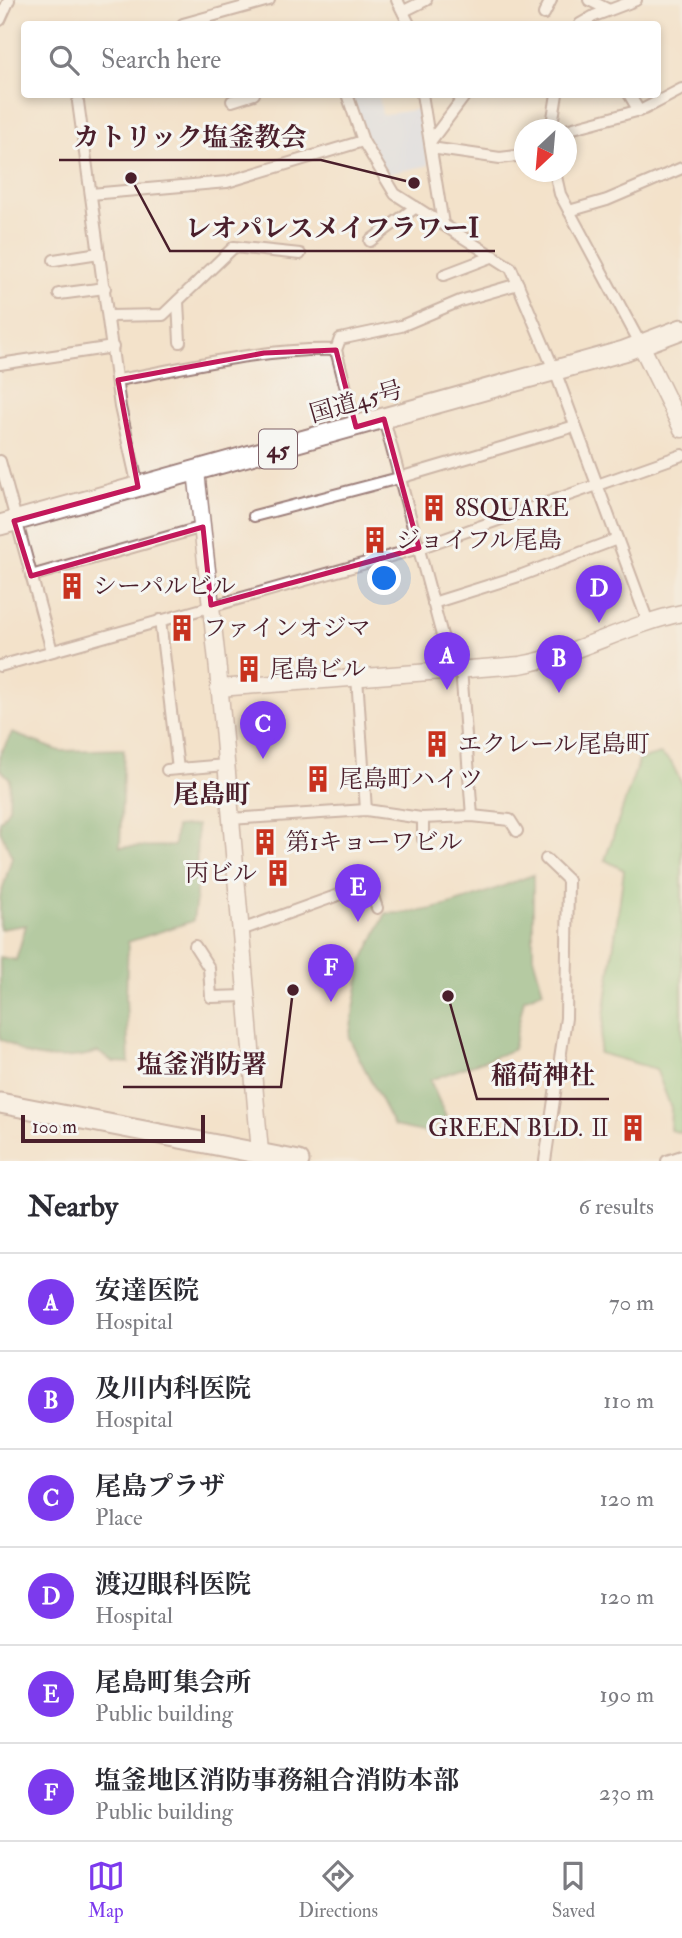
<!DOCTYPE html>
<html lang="en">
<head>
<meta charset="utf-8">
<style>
  :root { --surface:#fff; --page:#f2f2f3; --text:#2b2b33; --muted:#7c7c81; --line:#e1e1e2; --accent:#7c3aed }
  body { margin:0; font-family:"IM FELL Double Pica","Noto Serif JP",serif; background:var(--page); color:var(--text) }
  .compass { position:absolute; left:514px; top:119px; width:63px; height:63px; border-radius:50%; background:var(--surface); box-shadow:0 4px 10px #0003; rotate:206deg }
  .scale { position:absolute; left:21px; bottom:18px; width:184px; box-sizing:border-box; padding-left:7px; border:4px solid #4a1f2b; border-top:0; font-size:19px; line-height:24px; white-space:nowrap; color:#4a1f2b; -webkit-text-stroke:5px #f6f6f2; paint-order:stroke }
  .you { position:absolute; left:385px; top:579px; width:24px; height:24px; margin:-18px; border:5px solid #fff; border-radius:50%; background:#1a73e8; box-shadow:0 0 0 10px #1a73e833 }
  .badge { display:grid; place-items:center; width:46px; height:46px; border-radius:50%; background:var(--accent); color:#fff; font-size:23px; font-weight:700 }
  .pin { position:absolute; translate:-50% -58px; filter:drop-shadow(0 2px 4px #0008) }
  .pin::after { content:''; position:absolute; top:37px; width:24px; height:21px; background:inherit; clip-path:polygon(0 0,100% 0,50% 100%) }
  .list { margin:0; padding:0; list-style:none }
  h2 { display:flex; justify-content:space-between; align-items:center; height:91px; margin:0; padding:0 28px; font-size:30px }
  h2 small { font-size:23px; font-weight:400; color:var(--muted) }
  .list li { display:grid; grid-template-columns:46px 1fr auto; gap:21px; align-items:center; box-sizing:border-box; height:98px; padding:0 28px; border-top:2px solid var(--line) }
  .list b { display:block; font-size:26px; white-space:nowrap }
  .list p { margin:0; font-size:23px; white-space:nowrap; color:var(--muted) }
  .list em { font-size:23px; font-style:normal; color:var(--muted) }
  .icon { flex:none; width:38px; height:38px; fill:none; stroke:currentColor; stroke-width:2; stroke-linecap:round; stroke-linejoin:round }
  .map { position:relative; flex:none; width:682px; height:1161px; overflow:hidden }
  .search { position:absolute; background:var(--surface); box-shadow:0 4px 10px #0003; left:21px; right:21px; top:21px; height:77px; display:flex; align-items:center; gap:18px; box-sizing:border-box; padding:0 24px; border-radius:7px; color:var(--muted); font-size:26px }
  .sheet { height:679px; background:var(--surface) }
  nav { display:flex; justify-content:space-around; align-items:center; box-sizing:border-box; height:98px; border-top:2px solid var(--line); background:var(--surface); font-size:19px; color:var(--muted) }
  nav a { display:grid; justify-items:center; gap:4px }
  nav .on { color:var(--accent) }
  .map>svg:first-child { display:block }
</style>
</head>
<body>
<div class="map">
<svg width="682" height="1161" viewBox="0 0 682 1161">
  <rect width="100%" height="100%" fill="#f6f6f2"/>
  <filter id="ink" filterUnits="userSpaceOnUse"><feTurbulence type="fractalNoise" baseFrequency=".0143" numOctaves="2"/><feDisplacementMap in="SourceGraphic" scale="14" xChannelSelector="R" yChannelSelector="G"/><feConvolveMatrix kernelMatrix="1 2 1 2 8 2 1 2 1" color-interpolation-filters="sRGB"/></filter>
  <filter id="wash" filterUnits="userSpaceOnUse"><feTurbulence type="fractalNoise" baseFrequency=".00686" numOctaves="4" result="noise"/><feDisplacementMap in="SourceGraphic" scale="28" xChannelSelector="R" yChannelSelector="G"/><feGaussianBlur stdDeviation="1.57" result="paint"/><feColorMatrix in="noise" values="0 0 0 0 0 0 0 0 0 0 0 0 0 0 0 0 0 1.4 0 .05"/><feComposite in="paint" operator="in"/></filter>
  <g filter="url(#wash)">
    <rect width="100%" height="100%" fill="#f3e2cb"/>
    <polygon fill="#cadcf9" points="350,95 379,95 382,115 419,109 429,165 387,174 366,140"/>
    <polygon fill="#84c984" stroke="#677458" stroke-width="2" points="660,754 671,762 682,784 682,1133 670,1130 671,1108 656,1069 599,1053 624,870 605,860 639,760"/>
    <g fill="#6bad72" stroke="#5a664e" stroke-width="2">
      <path d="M 12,733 L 60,751 L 124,749 L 120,847 L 174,846 L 176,827 L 197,825 L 196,899 L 193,921 L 128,942 L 126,998 L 129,1063 L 113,1062 L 98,1052 C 80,1058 41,1061 24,1053 C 14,1049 13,1042 0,1040 L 0,957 L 16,960 L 26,925 L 0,929 L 0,898 L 12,857 L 0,830 L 0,822 L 9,808 L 10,779 L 0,769 L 0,754 Z"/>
      <path d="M 533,875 L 533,956 L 543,991 L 524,999 L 513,1050 L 430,1080 L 446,1117 L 427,1133 L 394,1126 L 349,1038 L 362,962 L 386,913 C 436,916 487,891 533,875 Z"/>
    </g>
  </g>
  <g filter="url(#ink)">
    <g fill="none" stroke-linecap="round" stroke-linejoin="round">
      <defs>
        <g id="street">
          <polyline points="397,0 409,24"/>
          <polyline points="589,0 609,10"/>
          <polyline points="404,11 426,0"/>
          <polyline points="544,14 551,0"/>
          <polyline points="0,20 9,0"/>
          <polyline points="183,24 269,0"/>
          <polyline points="580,24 594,16 636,0"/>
          <polyline points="347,94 363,141 395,194 511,268 558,379 648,622"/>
          <polyline points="422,94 443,224"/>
          <polyline points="629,94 639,111"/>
          <polyline points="232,101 254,94"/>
          <polyline points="78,102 120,407 138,487"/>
          <polyline points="551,130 557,94"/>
          <polyline points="566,130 644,109 682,89"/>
          <polyline points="430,142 466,94"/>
          <polyline points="431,148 500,158 524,155"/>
          <polyline points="555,172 560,194 641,345"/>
          <polyline points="91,194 227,182 363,141"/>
          <polyline points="569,211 607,200 682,168"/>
          <polyline points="370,241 416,207"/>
          <polyline points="54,260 99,253"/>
          <polyline points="444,275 494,256"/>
          <polyline points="59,294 105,288"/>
          <polyline points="178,301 180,342"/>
          <polyline points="110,316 163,315 234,247 300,254"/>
          <polyline points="0,364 113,347"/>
          <path d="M 118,380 C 190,367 262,348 336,350"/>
          <polyline points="384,419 451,669"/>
          <polyline points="356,427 336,350 340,339 401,326 460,301 518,284"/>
          <polyline points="0,461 52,651"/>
          <polyline points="254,516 399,478 575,426"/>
          <polyline points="31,576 203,527"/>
          <polyline points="433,603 522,575 617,539"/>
          <polyline points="160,620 178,769"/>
          <polyline points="0,666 419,548 682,455"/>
          <polyline points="461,668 472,816"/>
          <polyline points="357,677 366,810"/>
          <polyline points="167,770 226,765"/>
          <polyline points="230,819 366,810 421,818 472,816 510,820 517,831"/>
          <polyline points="423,839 423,818"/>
          <polyline points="241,930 369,884 377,908"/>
          <polyline points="195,946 209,968 211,997 247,996"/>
          <polyline points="545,1161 566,1018 568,880 546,859"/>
          <polyline points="667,1161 682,1156"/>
        </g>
        <g id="secondary">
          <polyline points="641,345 682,429"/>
          <polyline points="196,471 218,670 260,1152"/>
          <path d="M 219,688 L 520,665 C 576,655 626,625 682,613"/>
        </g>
        <g id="highway">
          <polyline points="0,525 624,351 682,329"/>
          <polyline points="0,1103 299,1161"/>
        </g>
      </defs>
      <use href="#street" stroke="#9e807b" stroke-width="14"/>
      <use href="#secondary" stroke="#9e807b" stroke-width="19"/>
      <use href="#highway" stroke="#9e807b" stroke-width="23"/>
      <use href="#street" stroke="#fff" stroke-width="10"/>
      <use href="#secondary" stroke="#fff" stroke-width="16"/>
      <use href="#highway" stroke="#fff" stroke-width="19"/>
    </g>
  </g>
  <path d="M0 0H682V1161H0ZM 336,350 L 356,427 L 384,419 L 419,548 L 211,605 L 203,527 L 31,576 L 14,521 L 138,487 L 118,380 L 264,353 Z" fill="#f3e2cb" fill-opacity=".55" fill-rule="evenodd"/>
  <path fill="none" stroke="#c2185b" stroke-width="5" stroke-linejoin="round" d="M 336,350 L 356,427 L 384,419 L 419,548 L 211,605 L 203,527 L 31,576 L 14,521 L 138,487 L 118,380 L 264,353 Z"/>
  <defs>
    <symbol id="building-bare" viewBox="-9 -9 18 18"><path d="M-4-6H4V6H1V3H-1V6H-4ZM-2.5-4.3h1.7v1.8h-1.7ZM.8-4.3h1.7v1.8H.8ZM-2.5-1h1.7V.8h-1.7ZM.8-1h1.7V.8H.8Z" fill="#c8321e" stroke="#f6f6f2" stroke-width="2.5" paint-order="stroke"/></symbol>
  </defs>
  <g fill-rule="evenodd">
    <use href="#building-bare" x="415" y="489" width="38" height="38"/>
    <use href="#building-bare" x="356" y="521" width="38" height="38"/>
    <use href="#building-bare" x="53" y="567" width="38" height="38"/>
    <use href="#building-bare" x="163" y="609" width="38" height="38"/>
    <use href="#building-bare" x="230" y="650" width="38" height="38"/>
    <use href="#building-bare" x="418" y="725" width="38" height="38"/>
    <use href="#building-bare" x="299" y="760" width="38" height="38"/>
    <use href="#building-bare" x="246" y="823" width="38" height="38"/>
    <use href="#building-bare" x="259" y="854" width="38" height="38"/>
    <use href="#building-bare" x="614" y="1109" width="38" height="38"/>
  </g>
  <g text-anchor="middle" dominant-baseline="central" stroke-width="6" stroke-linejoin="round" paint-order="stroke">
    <rect fill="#f6f6f2" stroke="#7e6067" stroke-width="2" x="259" y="429.5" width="38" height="39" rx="5"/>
    <g font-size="23" font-weight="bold" fill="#4a1f2b">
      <text x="278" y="449">45</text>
    </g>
    <g font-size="24" fill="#4a1f2b" stroke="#f6f6f2">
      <text transform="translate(356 402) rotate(-16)">国道45号</text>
    </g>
    <g font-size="24" fill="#4a1f2b" stroke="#f6f6f2" text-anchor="start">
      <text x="455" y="508">8SQUARE</text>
      <text x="396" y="540">ジョイフル尾島</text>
      <text x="93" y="586">シーパルビル</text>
      <text x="203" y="628">ファインオジマ</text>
      <text x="270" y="669">尾島ビル</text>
      <text x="458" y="744">エクレール尾島町</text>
      <text x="339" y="779">尾島町ハイツ</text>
      <text x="286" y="842">第1キョーワビル</text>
      <text x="257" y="873" text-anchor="end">丙ビル</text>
      <text x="612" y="1128" text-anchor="end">GREEN BLD. Ⅱ</text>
    </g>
    <g font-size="26" font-weight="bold" fill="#4a1f2b" stroke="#f6f6f2">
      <text x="212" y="795">尾島町</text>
    </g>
  </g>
  <path fill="none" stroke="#4a1f2b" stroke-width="2.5" d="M414 183L321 160H59M131 178L170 251H495M293 990L281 1087H123M448 996L477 1099H609"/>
  <g fill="#4a1f2b" stroke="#f6f6f2" stroke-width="2.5">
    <circle cx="414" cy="183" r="7"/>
    <circle cx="131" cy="178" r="7"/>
    <circle cx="293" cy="990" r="7"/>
    <circle cx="448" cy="996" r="7"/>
  </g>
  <g font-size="26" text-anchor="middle" font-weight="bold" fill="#4a1f2b" stroke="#f6f6f2" stroke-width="6" stroke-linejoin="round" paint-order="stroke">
    <text x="190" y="146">カトリック塩釜教会</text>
    <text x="332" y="237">レオパレスメイフラワーI</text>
    <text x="202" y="1073">塩釜消防署</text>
    <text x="543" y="1084">稲荷神社</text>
  </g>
</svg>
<svg class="compass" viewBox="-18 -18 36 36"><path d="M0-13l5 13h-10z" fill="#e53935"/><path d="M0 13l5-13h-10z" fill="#7c7c81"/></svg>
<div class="scale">100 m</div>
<div class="you"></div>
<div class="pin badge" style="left:447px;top:690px">A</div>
<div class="pin badge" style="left:559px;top:693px">B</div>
<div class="pin badge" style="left:263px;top:759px">C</div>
<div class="pin badge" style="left:599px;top:623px">D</div>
<div class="pin badge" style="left:358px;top:922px">E</div>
<div class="pin badge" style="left:331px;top:1002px">F</div>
<div class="search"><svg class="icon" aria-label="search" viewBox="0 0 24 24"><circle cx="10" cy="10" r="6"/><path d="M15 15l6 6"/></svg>Search here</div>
</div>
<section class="sheet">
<h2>Nearby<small>6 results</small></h2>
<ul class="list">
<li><span class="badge">A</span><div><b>安達医院</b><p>Hospital</p></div><em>70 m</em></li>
<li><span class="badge">B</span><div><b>及川内科医院</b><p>Hospital</p></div><em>110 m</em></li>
<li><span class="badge">C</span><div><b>尾島プラザ</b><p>Place</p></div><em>120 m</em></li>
<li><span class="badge">D</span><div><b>渡辺眼科医院</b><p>Hospital</p></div><em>120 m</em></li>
<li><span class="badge">E</span><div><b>尾島町集会所</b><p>Public building</p></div><em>190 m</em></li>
<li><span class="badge">F</span><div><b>塩釜地区消防事務組合消防本部</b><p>Public building</p></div><em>230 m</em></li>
</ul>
</section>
<nav>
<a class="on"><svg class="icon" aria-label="map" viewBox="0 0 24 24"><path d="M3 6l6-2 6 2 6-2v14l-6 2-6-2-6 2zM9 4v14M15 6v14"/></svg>Map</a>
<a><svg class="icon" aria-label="directions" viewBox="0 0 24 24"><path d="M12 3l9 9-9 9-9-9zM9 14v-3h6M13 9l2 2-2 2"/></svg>Directions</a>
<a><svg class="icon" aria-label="saved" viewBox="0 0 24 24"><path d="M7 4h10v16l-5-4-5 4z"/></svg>Saved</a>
</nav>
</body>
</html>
